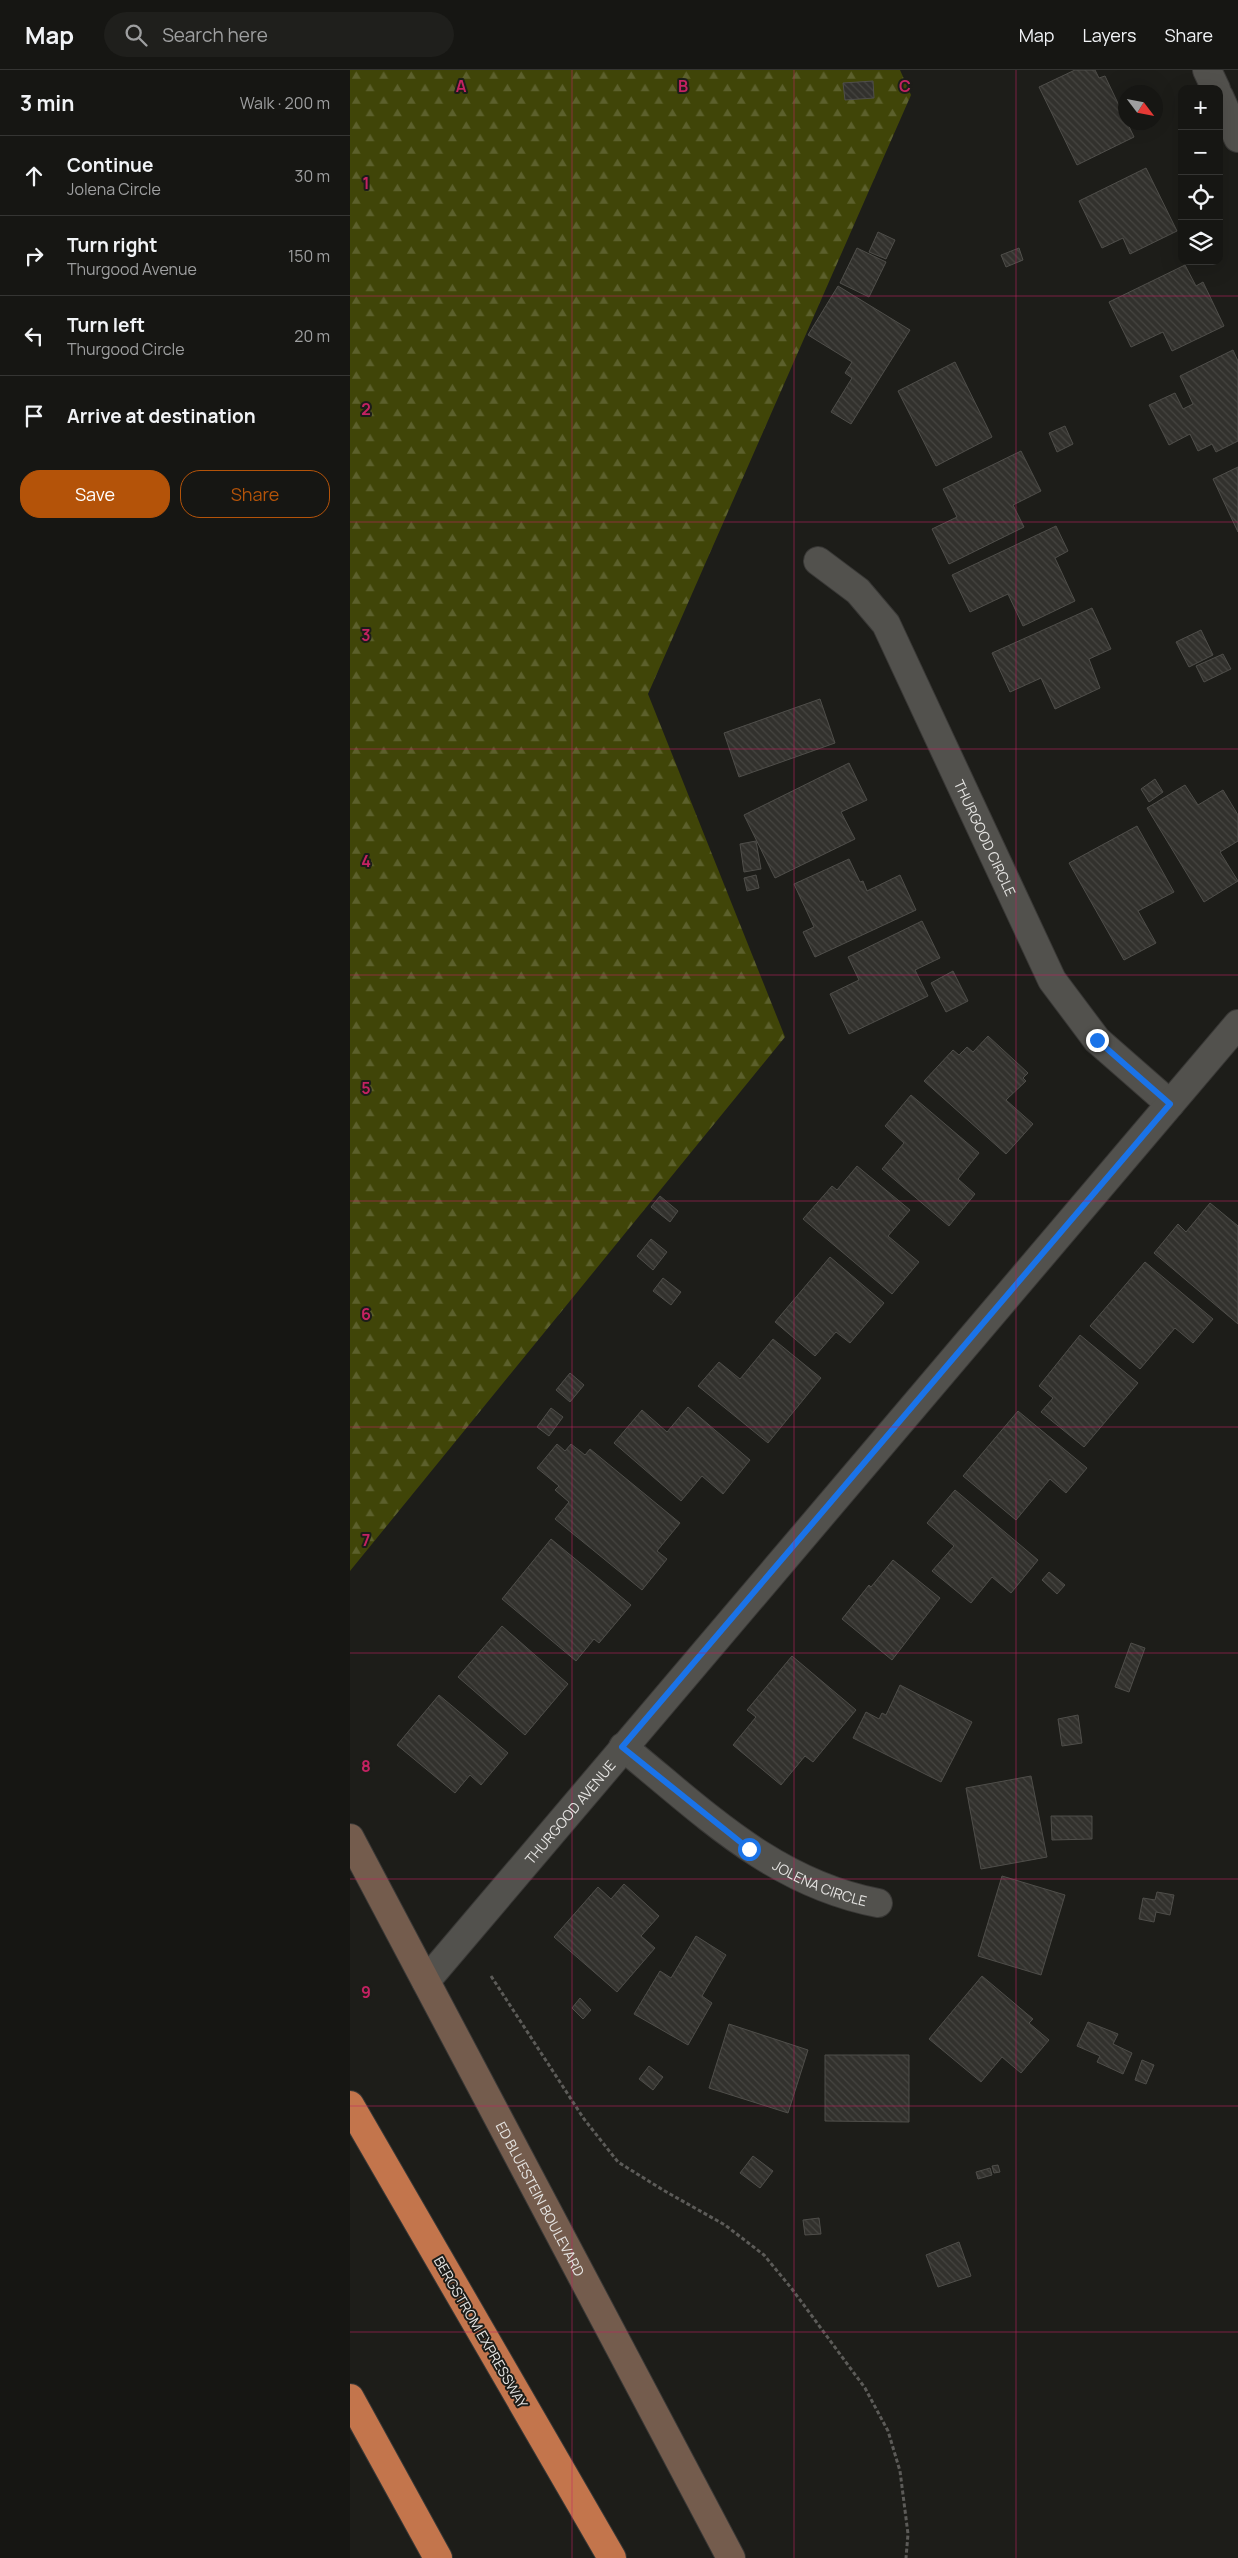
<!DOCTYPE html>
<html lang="en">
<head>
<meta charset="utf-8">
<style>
  :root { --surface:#161613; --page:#1f1f1c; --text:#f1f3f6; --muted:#9e9fa0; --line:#353533; --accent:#b45309 }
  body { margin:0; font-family:Manrope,sans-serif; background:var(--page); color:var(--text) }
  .controls { position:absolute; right:15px; top:15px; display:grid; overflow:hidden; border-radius:10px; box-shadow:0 5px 20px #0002 }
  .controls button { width:45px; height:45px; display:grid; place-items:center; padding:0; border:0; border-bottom:1px solid var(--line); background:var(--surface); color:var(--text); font:25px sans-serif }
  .compass { position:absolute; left:768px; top:15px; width:45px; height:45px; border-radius:50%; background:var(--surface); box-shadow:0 5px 20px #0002; rotate:122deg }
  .stop { position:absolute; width:15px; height:15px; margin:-11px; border:4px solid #1a73e8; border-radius:50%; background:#fff }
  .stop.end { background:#1a73e8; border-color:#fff; box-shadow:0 1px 5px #0008 }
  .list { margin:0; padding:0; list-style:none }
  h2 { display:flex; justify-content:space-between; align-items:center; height:65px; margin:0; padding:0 20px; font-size:21px }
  h2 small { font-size:16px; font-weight:400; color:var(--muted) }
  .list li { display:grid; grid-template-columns:32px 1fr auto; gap:15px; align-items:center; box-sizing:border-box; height:80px; padding:0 20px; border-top:1px solid var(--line) }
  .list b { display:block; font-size:19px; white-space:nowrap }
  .list p { margin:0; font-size:16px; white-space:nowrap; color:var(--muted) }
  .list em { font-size:16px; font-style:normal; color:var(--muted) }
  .actions { display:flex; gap:10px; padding:15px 20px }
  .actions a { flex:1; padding:11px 0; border:1px solid var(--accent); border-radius:20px; text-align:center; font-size:18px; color:var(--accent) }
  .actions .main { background:var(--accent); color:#fff }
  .icon { flex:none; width:28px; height:28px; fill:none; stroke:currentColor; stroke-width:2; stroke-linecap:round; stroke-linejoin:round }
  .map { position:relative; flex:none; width:888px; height:2488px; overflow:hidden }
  header { display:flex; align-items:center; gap:30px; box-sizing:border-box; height:70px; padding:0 25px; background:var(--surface); border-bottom:1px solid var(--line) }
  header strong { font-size:24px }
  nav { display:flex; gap:28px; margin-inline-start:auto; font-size:18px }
  .search { width:350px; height:45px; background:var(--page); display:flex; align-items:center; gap:12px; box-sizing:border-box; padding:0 18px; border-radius:28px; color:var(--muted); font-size:19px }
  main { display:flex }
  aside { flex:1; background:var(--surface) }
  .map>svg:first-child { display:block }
</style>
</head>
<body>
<header>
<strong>Map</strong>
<div class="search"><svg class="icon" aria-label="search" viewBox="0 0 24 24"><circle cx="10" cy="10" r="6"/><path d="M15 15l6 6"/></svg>Search here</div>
<nav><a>Map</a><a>Layers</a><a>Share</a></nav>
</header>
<main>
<aside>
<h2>3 min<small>Walk · 200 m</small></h2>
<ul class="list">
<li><svg class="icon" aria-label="ahead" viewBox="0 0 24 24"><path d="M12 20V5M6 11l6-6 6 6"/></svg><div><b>Continue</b><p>Jolena Circle</p></div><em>30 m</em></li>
<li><svg class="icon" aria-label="right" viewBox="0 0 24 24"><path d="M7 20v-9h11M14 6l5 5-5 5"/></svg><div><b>Turn right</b><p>Thurgood Avenue</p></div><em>150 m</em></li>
<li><svg class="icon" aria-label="left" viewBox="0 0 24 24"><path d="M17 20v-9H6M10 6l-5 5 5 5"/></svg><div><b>Turn left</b><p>Thurgood Circle</p></div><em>20 m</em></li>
<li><svg class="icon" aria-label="arrive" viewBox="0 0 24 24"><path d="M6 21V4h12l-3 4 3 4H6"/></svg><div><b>Arrive at destination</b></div></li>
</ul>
<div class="actions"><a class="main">Save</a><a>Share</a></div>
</aside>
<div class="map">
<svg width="888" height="2488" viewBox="0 0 888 2488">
  <defs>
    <pattern id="forest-firs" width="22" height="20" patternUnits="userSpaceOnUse" patternTransform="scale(1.25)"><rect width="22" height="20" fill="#404508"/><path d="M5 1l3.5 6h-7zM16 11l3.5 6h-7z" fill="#5c602c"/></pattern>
    <pattern id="building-back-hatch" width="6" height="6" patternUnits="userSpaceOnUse" patternTransform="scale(1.25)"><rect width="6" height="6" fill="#32312d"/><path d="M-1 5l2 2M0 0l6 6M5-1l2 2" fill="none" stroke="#464541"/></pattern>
  </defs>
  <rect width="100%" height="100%" fill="#1d1d19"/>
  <polygon fill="url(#forest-firs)" points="0,0 550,0 561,25 298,624 435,967 0,1501"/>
  <g fill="url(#building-back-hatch)" stroke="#4f4e4a">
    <polygon points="725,0 745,0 749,8 755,6 784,67 727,95 689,17"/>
    <polygon points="523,11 524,28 495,30 493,13"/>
    <polygon points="796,98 827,161 780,184 773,168 752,178 729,131"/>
    <polygon points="528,162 545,170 536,189 519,182"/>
    <polygon points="507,178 536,192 519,227 490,213"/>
    <polygon points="669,178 673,190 656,197 651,185"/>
    <polygon points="835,195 846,216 853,212 874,256 822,281 813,262 781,277 759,232"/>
    <polygon points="488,216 560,260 501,354 481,342 502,308 495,303 502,292 458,265"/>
    <polygon points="883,280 888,291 888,371 866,382 862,374 848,381 840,364 819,375 799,335 825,323 833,339 843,334 830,306"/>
    <polygon points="605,292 642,367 586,396 548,321"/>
    <polygon points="715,356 723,374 707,382 699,363"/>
    <polygon points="671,381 691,421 663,435 674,457 599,494 582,459 607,447 593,419"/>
    <polygon points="888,397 888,462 863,409"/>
    <polygon points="706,456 718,481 705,488 725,531 673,556 658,524 620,542 602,505"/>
    <polygon points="742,538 761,579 739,589 750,618 705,639 691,608 660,622 642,583"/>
    <polygon points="851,560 863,585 839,597 826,572"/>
    <polygon points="873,584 881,599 854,612 846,596"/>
    <polygon points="470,629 485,673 389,707 374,663"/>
    <polygon points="499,693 517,730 491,742 505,769 425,808 394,745"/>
    <polygon points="805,709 813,722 799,732 791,719"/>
    <polygon points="835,715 848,735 873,720 888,745 888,771 870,782 888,811 854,832 797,738"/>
    <polygon points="787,756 824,822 788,841 806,873 774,890 719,793"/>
    <polygon points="406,771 411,799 394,802 390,774"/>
    <polygon points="499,789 510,812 513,811 517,821 550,805 566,840 465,887 453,862 464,857 444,814"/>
    <polygon points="406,805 409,818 397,821 394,808"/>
    <polygon points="572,851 590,888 565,900 578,926 499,964 480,924 509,910 498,887"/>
    <polygon points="603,901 618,931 596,942 581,913"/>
    <polygon points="638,966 678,1003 673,1008 676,1011 656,1030 683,1054 656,1084 574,1011 603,980 609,985 617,977 623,982"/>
    <polygon points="561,1025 629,1083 608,1109 625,1124 599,1156 532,1099 554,1073 535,1056"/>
    <polygon points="507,1096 560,1140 538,1166 569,1192 542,1224 453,1149 482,1116 487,1120"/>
    <polygon points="310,1126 328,1141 320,1152 301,1137"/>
    <polygon points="860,1133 888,1156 888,1254 804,1183 828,1154 836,1162"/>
    <polygon points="301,1169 317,1182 303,1200 287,1186"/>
    <polygon points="480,1187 534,1233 500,1273 486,1262 465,1286 425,1252"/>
    <polygon points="795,1192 863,1249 843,1273 825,1258 790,1299 740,1256"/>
    <polygon points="313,1208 331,1222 321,1235 303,1221"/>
    <polygon points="730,1265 788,1313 734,1377 691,1342 703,1328 689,1316"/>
    <polygon points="423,1269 471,1308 418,1373 348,1316 369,1292 390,1309"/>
    <polygon points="220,1303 234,1315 220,1332 206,1320"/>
    <polygon points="338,1337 400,1390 373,1424 352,1406 331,1431 264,1373 292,1340 317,1362"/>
    <polygon points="201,1338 213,1347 199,1366 187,1357"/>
    <polygon points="668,1341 737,1398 716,1423 700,1409 666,1450 613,1406"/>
    <polygon points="207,1374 215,1381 221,1374 235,1385 240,1379 330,1453 307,1481 317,1489 292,1520 205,1449 219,1432 205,1420 209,1416 187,1398"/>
    <polygon points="605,1420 688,1490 661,1523 642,1507 621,1533 582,1501 604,1476 577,1453"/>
    <polygon points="201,1469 281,1535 249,1573 244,1569 226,1591 152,1529"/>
    <polygon points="543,1490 590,1528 542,1590 492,1549 519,1515 521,1517"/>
    <polygon points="699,1502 715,1515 707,1524 692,1510"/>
    <polygon points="152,1556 218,1614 175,1665 108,1607"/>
    <polygon points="781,1573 795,1578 779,1622 765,1617"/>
    <polygon points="442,1586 506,1640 463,1692 455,1686 431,1715 383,1675 406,1647 397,1640"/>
    <polygon points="550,1615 622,1652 591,1712 503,1668 516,1642 529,1649 532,1643 536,1645"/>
    <polygon points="89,1625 158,1683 131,1715 120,1705 105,1723 47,1675"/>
    <polygon points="728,1645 732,1673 712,1676 708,1649"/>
    <polygon points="681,1706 697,1787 631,1799 616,1718"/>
    <polygon points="701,1746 742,1746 742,1769 702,1770"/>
    <polygon points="652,1806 715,1825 691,1905 628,1886"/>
    <polygon points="274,1814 309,1846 291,1866 305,1878 267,1922 204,1867 248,1817 261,1829"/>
    <polygon points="807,1822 824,1825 820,1845 806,1842 804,1852 789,1849 793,1828 805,1830"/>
    <polygon points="346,1866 376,1885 352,1926 362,1933 338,1975 284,1944 310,1901 321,1908"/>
    <polygon points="632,1906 683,1949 679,1953 699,1970 671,2003 652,1987 631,2012 579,1969"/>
    <polygon points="230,1928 241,1940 233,1949 222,1938"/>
    <polygon points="738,1952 768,1964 763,1974 782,1983 773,2004 747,1992 750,1986 727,1976"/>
    <polygon points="379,1954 458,1980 438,2043 359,2018"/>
    <polygon points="475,1985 559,1985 559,2052 475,2051"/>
    <polygon points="792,1990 804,1995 796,2014 785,2010"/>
    <polygon points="299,1996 313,2007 303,2020 289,2009"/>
    <polygon points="403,2086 423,2101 410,2118 390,2103"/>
    <polygon points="648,2095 650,2102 644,2103 642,2096"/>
    <polygon points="640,2098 642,2105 628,2109 626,2102"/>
    <polygon points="469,2148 471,2164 455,2165 453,2150"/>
    <polygon points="609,2172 621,2206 588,2217 576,2185"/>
  </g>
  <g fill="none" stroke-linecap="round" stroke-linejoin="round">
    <defs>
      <g id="street">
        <polyline points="857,0 866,19"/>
        <polyline points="869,26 888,68"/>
        <path id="s1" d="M 468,491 L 508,521 L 536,554 L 702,910 L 747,970 L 820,1034"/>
        <path id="s2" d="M 273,1677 C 353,1742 423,1813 528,1833"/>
        <path id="s3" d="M 76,1911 L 888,954"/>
      </g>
      <g id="secondary">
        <path id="s4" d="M 0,1768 L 381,2488"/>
      </g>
      <g id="highway">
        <polyline points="0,2035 262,2488"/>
        <polyline points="0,2328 88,2488"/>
      </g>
    </defs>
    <use href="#street" stroke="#393836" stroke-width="30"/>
    <use href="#secondary" stroke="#393836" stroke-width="30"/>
    <use href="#highway" stroke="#393836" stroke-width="30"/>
    <polyline stroke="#5c5b58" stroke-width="3" stroke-dasharray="4 2.5" stroke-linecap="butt" points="141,1906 234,2049 268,2092 313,2120 375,2155 414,2185 442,2219 515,2318 538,2361 550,2401 558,2464 556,2488"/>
    <use href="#street" stroke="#52514d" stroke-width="28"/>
    <use href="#secondary" stroke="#745c4d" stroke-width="28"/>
    <use href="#highway" stroke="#c3754c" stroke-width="28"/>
  </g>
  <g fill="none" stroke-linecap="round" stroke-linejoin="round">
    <polyline stroke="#1a73e8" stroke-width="6" points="399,1779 272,1677 820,1034 747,970"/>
  </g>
  <path fill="none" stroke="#c42262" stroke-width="1" stroke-opacity="0.55" d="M 222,0 L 222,2488M 444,0 L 444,2488M 666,0 L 666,2488M 0,226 L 888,226M 0,452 L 888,452M 0,679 L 888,679M 0,905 L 888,905M 0,1131 L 888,1131M 0,1357 L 888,1357M 0,1583 L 888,1583M 0,1809 L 888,1809M 0,2036 L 888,2036M 0,2262 L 888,2262"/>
  <g text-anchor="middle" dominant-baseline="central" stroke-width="4" stroke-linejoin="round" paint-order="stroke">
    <g font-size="14" fill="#e6e5e3" stroke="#1d1d19">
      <text stroke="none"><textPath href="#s1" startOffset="329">THURGOOD CIRCLE</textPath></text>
      <text stroke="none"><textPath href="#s3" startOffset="222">THURGOOD AVENUE</textPath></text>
      <text stroke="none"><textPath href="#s2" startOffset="241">JOLENA CIRCLE</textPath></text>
      <text stroke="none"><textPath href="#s4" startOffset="408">ED BLUESTEIN BOULEVARD</textPath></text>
      <text transform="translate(131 2262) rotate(60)">BERGSTROM EXPRESSWAY</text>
    </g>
  </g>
  <g font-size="16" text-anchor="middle" font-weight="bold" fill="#c42262" stroke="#1d1d19" stroke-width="4" stroke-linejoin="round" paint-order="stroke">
    <text x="111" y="22">A</text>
    <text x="333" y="22">B</text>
    <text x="555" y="22">C</text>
    <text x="16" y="119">1</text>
    <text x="16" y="345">2</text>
    <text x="16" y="571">3</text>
    <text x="16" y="797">4</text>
    <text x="16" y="1024">5</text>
    <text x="16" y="1250">6</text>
    <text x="16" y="1476">7</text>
    <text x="16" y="1702">8</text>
    <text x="16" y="1928">9</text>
  </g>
</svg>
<div class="controls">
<button>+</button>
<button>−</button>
<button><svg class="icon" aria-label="locate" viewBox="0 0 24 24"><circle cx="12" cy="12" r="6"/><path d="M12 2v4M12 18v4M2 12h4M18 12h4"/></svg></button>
<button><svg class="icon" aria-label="layers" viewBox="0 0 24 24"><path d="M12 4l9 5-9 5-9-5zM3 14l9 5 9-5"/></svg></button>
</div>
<svg class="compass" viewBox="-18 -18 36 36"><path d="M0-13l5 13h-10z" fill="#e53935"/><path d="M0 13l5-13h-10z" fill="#9e9fa0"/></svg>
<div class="stop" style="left:399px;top:1779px"></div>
<div class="stop end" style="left:747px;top:970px"></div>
</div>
</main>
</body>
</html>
